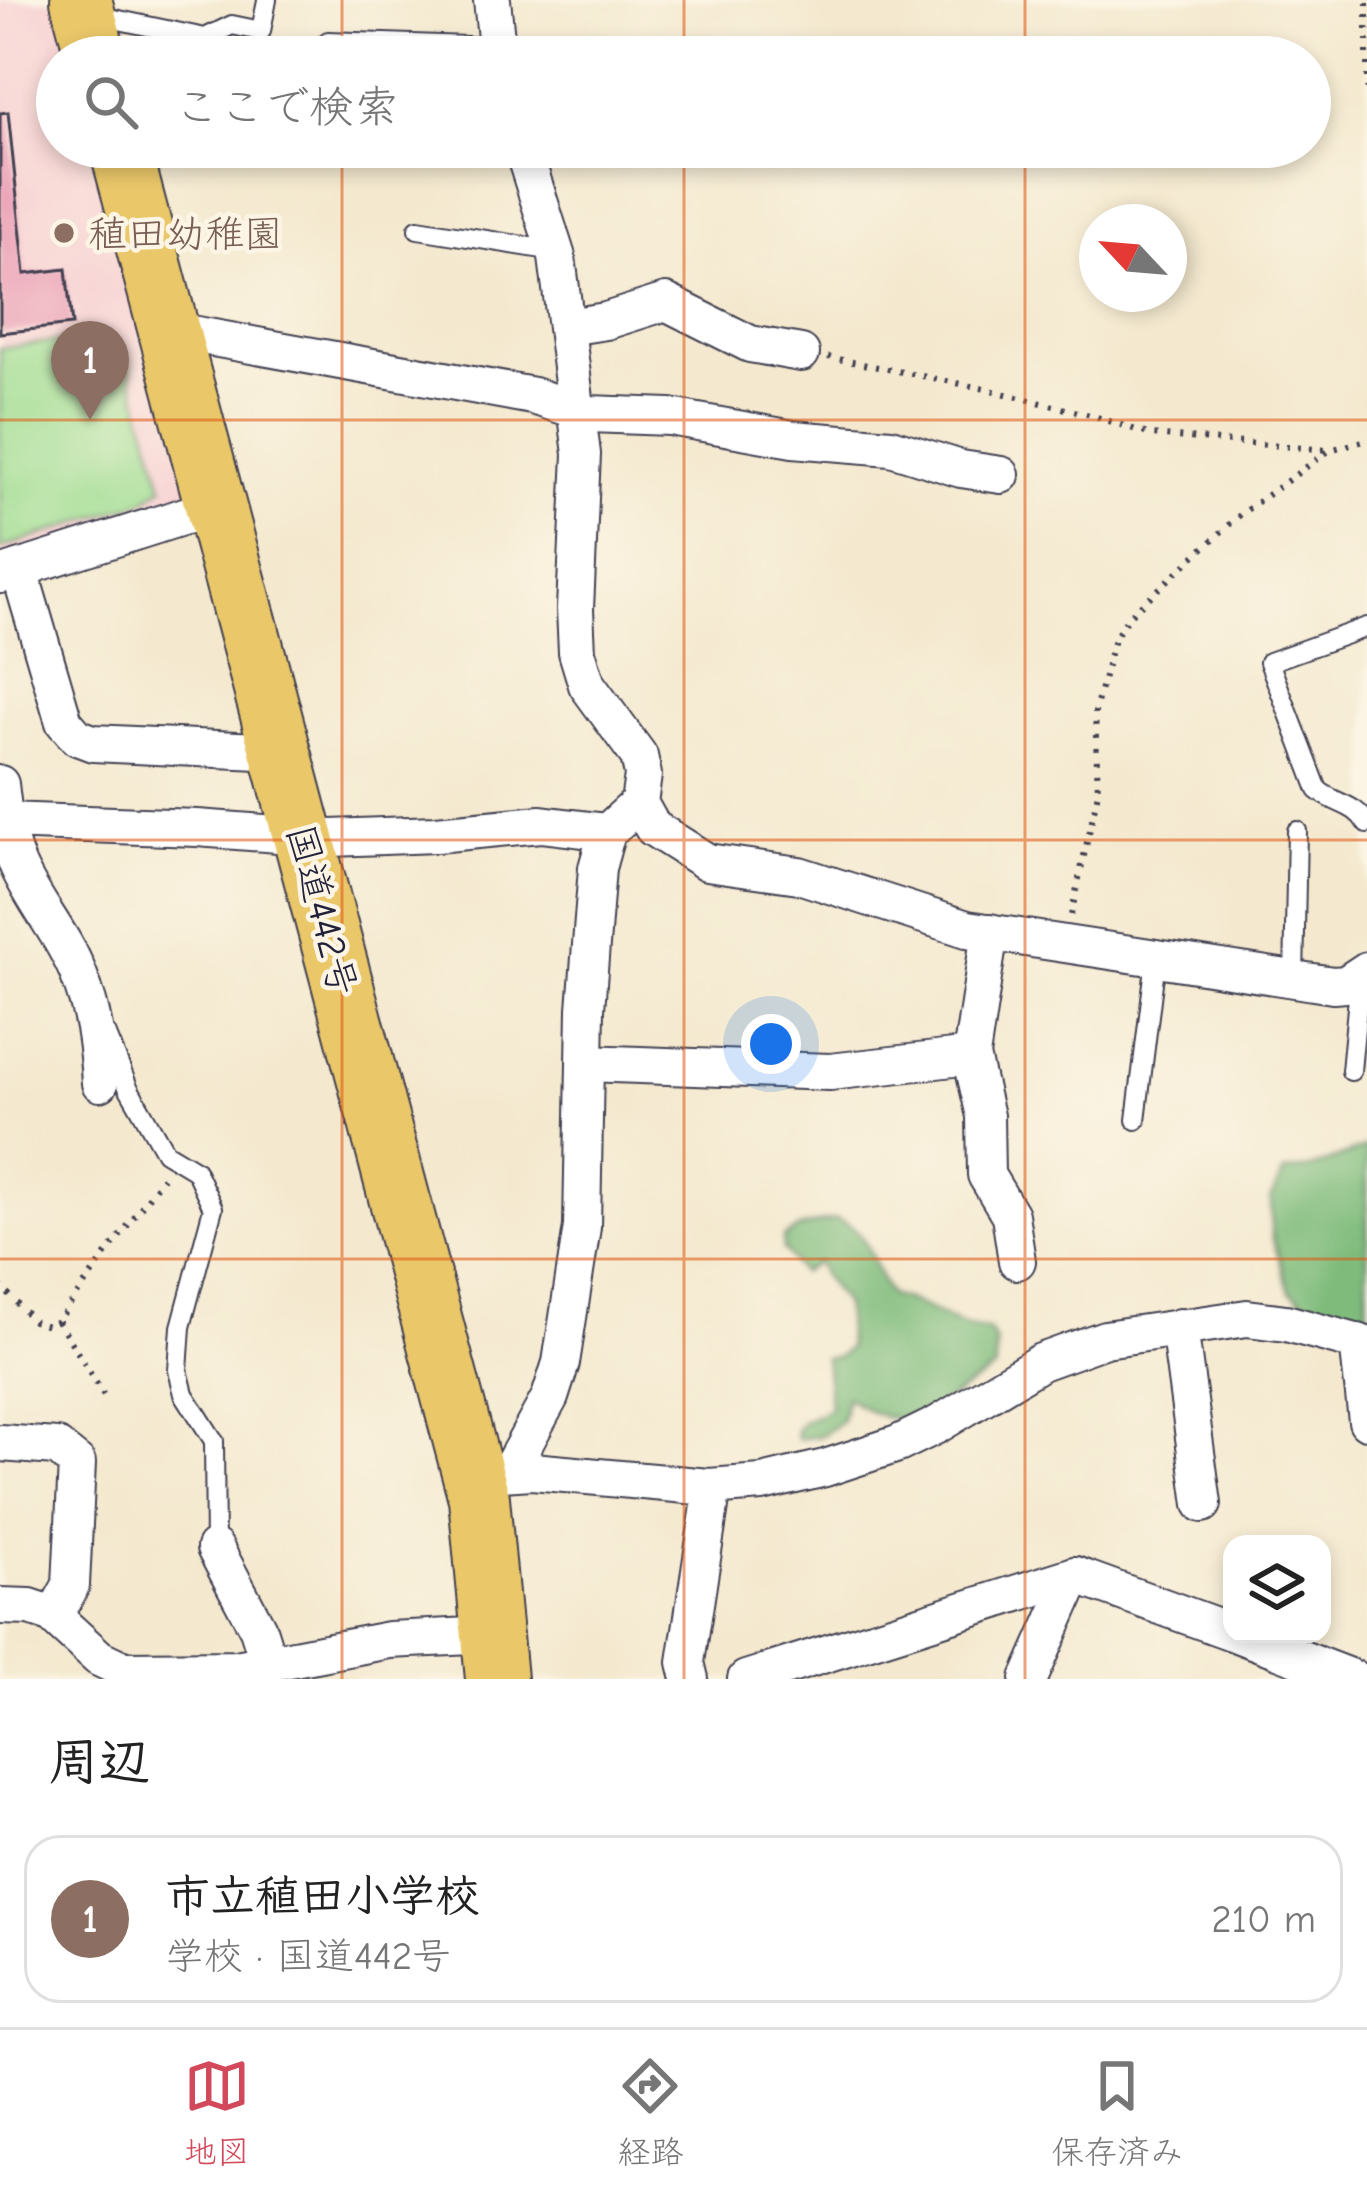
<!DOCTYPE html>
<html lang="ja">
<head>
<meta charset="utf-8">
<style>
	:root { --surface:#fff; --page:#f2f2f2; --text:#222; --muted:#767676; --line:#e0e0e0; --accent:#d1495b }
	body { margin:0; font-family:"Comic Neue","Klee One",sans-serif; background:var(--page); color:var(--text) }
	.controls { position:absolute; right:36px; bottom:36px; display:grid; overflow:hidden; border-radius:24px; box-shadow:0 6px 18px #0003 }
	.controls button { width:108px; height:108px; display:grid; place-items:center; padding:0; border:0; border-bottom:3px solid var(--line); background:var(--surface); color:var(--text); font:60px sans-serif }
	.compass { position:absolute; left:1079px; top:204px; width:108px; height:108px; border-radius:50%; background:var(--surface); box-shadow:0 6px 18px #0003; rotate:296deg }
	.you { position:absolute; left:771px; top:1044px; width:42px; height:42px; margin:-30px; border:9px solid #fff; border-radius:50%; background:#1a73e8; box-shadow:0 0 0 18px #1a73e833 }
	.badge { display:grid; place-items:center; width:78px; height:78px; border-radius:50%; background:var(--accent); color:#fff; font-size:39px; font-weight:700 }
	.pin { position:absolute; translate:-50% -99px; filter:drop-shadow(0 3px 6px #0008) }
	.pin::after { content:''; position:absolute; top:63px; width:42px; height:36px; background:inherit; clip-path:polygon(0 0,100% 0,50% 100%) }
	.list { margin:0; padding:0; list-style:none }
	h2 { display:flex; justify-content:space-between; align-items:center; height:156px; margin:0; padding:0 48px; font-size:51px }
	h2 small { font-size:39px; font-weight:400; color:var(--muted) }
	.list li { display:grid; grid-template-columns:78px 1fr auto; gap:36px; align-items:center; box-sizing:border-box; height:168px; margin:0 24px 24px; padding:0 24px; border:3px solid var(--line); border-radius:36px }
	.list b { display:block; font-size:45px; white-space:nowrap }
	.list p { margin:0; font-size:39px; white-space:nowrap; color:var(--muted) }
	.list em { font-size:39px; font-style:normal; color:var(--muted) }
	.icon { flex:none; width:66px; height:66px; fill:none; stroke:currentColor; stroke-width:2; stroke-linecap:round; stroke-linejoin:round }
	.map { position:relative; flex:none; width:1367px; height:1679px; overflow:hidden }
	.search { position:absolute; background:var(--surface); box-shadow:0 6px 18px #0003; left:36px; right:36px; top:36px; height:132px; display:flex; align-items:center; gap:30px; box-sizing:border-box; padding:0 42px; border-radius:66px; color:var(--muted); font-size:45px }
	.sheet { height:348px; background:var(--surface) }
	nav { display:flex; justify-content:space-around; align-items:center; box-sizing:border-box; height:168px; border-top:3px solid var(--line); background:var(--surface); font-size:33px; color:var(--muted) }
	nav a { display:grid; justify-items:center; gap:6px }
	nav .on { color:var(--accent) }
	.map>svg:first-child { display:block }
	.built { fill:#f7cfd2 }
	.green { fill:#9fdd91; stroke:#608066; stroke-width:3 }
	.forest { fill:#7fbc7b; stroke:#506f5b; stroke-width:3 }
	.building { fill:#e995b1 }
	.lines { fill:none; stroke-linecap:round; stroke-linejoin:round }
	.service-casing { stroke:#424051; stroke-width:22 }
	.minor-casing { stroke:#424051; stroke-width:40 }
	.trunk-casing { stroke:#424051; stroke-width:64 }
	.path { stroke:#424051; stroke-width:6; stroke-dasharray:3 9; stroke-linecap:butt }
	.service { stroke:#fff; stroke-width:18 }
	.minor { stroke:#fff; stroke-width:36 }
	.trunk { stroke:#eac769; stroke-width:60 }
	.grid { fill:none; stroke:#de560e; stroke-width:3; stroke-opacity:0.55 }
	.education-dot { fill:#8d6e63; stroke:#fcf5e5; stroke-width:4.5 }
	.labels { text-anchor:middle; stroke-width:9; stroke-linejoin:round; paint-order:stroke }
	.education-label { font-size:39px; fill:#785e54; stroke:#fcf5e5; text-anchor:start }
	.street-label { font-size:39px; fill:#22223b; stroke:#fcf5e5 }
</style>
</head>
<body>
<div class="map">
<svg width="1367" height="1679" viewBox="0 0 1367 1679">
	<rect width="100%" height="100%" fill="#fcf5e5"/>
	<filter id="ink" filterUnits="userSpaceOnUse"><feTurbulence type="fractalNoise" baseFrequency=".00833" numOctaves="2"/><feDisplacementMap in="SourceGraphic" scale="24" xChannelSelector="R" yChannelSelector="G"/><feConvolveMatrix kernelMatrix="1 2 1 2 8 2 1 2 1" color-interpolation-filters="sRGB"/></filter>
	<filter id="wash" filterUnits="userSpaceOnUse"><feTurbulence type="fractalNoise" baseFrequency=".004" numOctaves="4" result="noise"/><feDisplacementMap in="SourceGraphic" scale="48" xChannelSelector="R" yChannelSelector="G"/><feGaussianBlur stdDeviation="2.7" result="paint"/><feColorMatrix in="noise" values="0 0 0 0 0 0 0 0 0 0 0 0 0 0 0 0 0 1.4 0 .05"/><feComposite in="paint" operator="in"/></filter>
	<g filter="url(#wash)">
		<rect width="100%" height="100%" fill="#f4e9cf"/>
		<!-- built -->
		<polygon class="built" points="0,0 67,0 79,57 57,57 57,147 104,147 201,501 0,564"/>
		<!-- green -->
		<polygon class="green" points="103,336 102,354 126,356 163,486 142,502 0,549 0,348"/>
		<!-- forest -->
		<g class="forest">
			<polygon points="1367,1147 1367,1332 1335,1323 1290,1291 1272,1236 1271,1198 1284,1172 1312,1168"/>
			<path d="M836 1219C872 1230 871 1268 890 1296 926 1302 952 1328 988 1330L996 1342 995 1369C967 1386 933 1414 899 1418 881 1420 861 1406 846 1397L842 1421 820 1436 797 1439 796 1431 801 1423 830 1408 825 1358 837 1357 848 1348 844 1304 824 1278 817 1262 801 1273 783 1249V1238L799 1228Z"/>
		</g>
		<g id="blocks">
			<!-- building -->
			<polygon class="building" points="8,112 25,274 66,269 72,325 0,333 0,113"/>
		</g>
	</g>
	<g filter="url(#ink)">
		<use href="#blocks" fill-opacity="0" stroke="#424051" stroke-width="3"/>
		<g class="lines">
			<!-- service casing -->
			<g class="service-casing">
				<g id="service">
					<polyline points="95,15 205,38 232,25 261,31 267,0"/>
					<polyline points="328,41 496,47"/>
					<polyline points="418,229 555,251"/>
					<path d="M1367 627 1269 662 1318 790C1336 805 1355 803 1367 824"/>
					<polyline points="1294,979 1297,831"/>
					<polyline points="106,1033 128,1087 165,1152 195,1170 213,1208 181,1327 178,1370 184,1394 214,1441 215,1548"/>
					<polyline points="1351,1071 1360,976"/>
					<polyline points="1136,1120 1156,959"/>
				</g>
			</g>
			<!-- minor casing -->
			<g class="minor-casing">
				<g id="minor">
					<polyline points="492,0 498,57"/>
					<polyline points="522,147 557,257 582,454 575,609 577,652 587,685 639,756 643,775 639,803 653,828 707,862 799,875 967,929 1333,985 1346,984 1367,970"/>
					<polyline points="567,327 606,321 666,302 750,344 801,353"/>
					<polyline points="169,330 533,396 589,414 670,417 793,439 891,447 961,469 1001,475"/>
					<polyline points="19,569 64,722 77,737 93,743 281,752"/>
					<polyline points="0,575 216,506"/>
					<path d="M0 784C3 812 7 840 18 866 35 904 63 935 78 973 93 1010 98 1044 100 1083"/>
					<polyline points="5,821 197,828 331,838 436,834 541,824 607,832"/>
					<polyline points="990,932 971,1056 985,1116 986,1175 1010,1215 1017,1261"/>
					<polyline points="585,1063 830,1072 971,1056"/>
					<polyline points="1179,1327 1203,1504"/>
					<polyline points="1358,1342 1367,1421"/>
					<polyline points="0,1443 57,1447 77,1463 71,1585 54,1616"/>
					<polyline points="510,1470 550,1397 561,1363 582,1227 586,1009 597,868 607,832 639,803"/>
					<polyline points="473,1475 532,1471 709,1487 762,1483 825,1468 898,1444 937,1425 1041,1362 1105,1339 1247,1318 1286,1323 1367,1345"/>
					<polyline points="215,1548 258,1629 269,1664"/>
					<polyline points="0,1606 30,1607 51,1614 99,1658 124,1670 236,1669 389,1640 493,1635"/>
					<polyline points="1237,1634 1354,1679"/>
					<polyline points="690,1679 686,1662 713,1487"/>
					<polyline points="746,1679 1075,1575 1232,1632"/>
					<polyline points="1029,1679 1075,1575"/>
				</g>
			</g>
			<!-- trunk casing -->
			<g class="trunk-casing">
				<g id="trunk">
					<polyline points="81,0 96,57"/>
					<polyline points="120,147 479,1498 496,1679"/>
				</g>
			</g>
			<!-- path -->
			<g class="path">
				<polyline points="1367,3 1367,89"/>
				<polyline points="828,357 986,389 1094,416 1151,435 1327,450"/>
				<polyline points="1071,915 1098,792 1095,711 1114,639 1129,616 1241,514 1330,450 1367,440"/>
				<polyline points="0,1285 33,1321 48,1326 58,1321 163,1177"/>
				<polyline points="58,1321 108,1402"/>
			</g>
			<!-- service -->
			<use href="#service" class="service"/>
			<!-- minor -->
			<use href="#minor" class="minor"/>
			<!-- trunk -->
			<use href="#trunk" class="trunk"/>
		</g>
	</g>
	<!-- grid -->
	<path class="grid" d="M342 0V57M684 0V57M1025 0V57M342 147V1679M684 147V1679M1025 147V1679M0 420H1367M0 840H1367M0 1259H1367"/>
	<!-- markers -->
	<circle class="education-dot" cx="64" cy="233" r="12"/>
	<g class="labels">
		<!-- education labels -->
		<g class="education-label">
			<text x="88" y="247">稙田幼稚園</text>
		</g>
		<!-- street labels -->
		<g class="street-label">
			<text transform="translate(323 910) rotate(75)" y="14">国道442号</text>
		</g>
	</g>
</svg>
<div class="controls">
<button><svg class="icon" aria-label="layers" viewBox="0 0 24 24"><path d="M12 4l9 5-9 5-9-5zM3 14l9 5 9-5"/></svg></button>
</div>
<svg class="compass" viewBox="-18 -18 36 36"><path d="M0-13l5 13h-10z" fill="#e53935"/><path d="M0 13l5-13h-10z" fill="#767676"/></svg>
<div class="you"></div>
<div class="pin badge" style="left:90px;top:420px;background:#8d6e63">1</div>
<div class="search"><svg class="icon" aria-label="search" viewBox="0 0 24 24"><circle cx="10" cy="10" r="6"/><path d="M15 15l6 6"/></svg>ここで検索</div>
</div>
<section class="sheet">
<h2>周辺<small></small></h2>
<ul class="list">
<li><span class="badge" style="background:#8d6e63">1</span><div><b>市立稙田小学校</b><p>学校 · 国道442号</p></div><em>210 m</em></li>
</ul>
</section>
<nav>
<a class="on"><svg class="icon" aria-label="map" viewBox="0 0 24 24"><path d="M3 6l6-2 6 2 6-2v14l-6 2-6-2-6 2zM9 4v14M15 6v14"/></svg>地図</a>
<a><svg class="icon" aria-label="directions" viewBox="0 0 24 24"><path d="M12 3l9 9-9 9-9-9zM9 14v-3h6M13 9l2 2-2 2"/></svg>経路</a>
<a><svg class="icon" aria-label="saved" viewBox="0 0 24 24"><path d="M7 4h10v16l-5-4-5 4z"/></svg>保存済み</a>
</nav>
</body>
</html>
